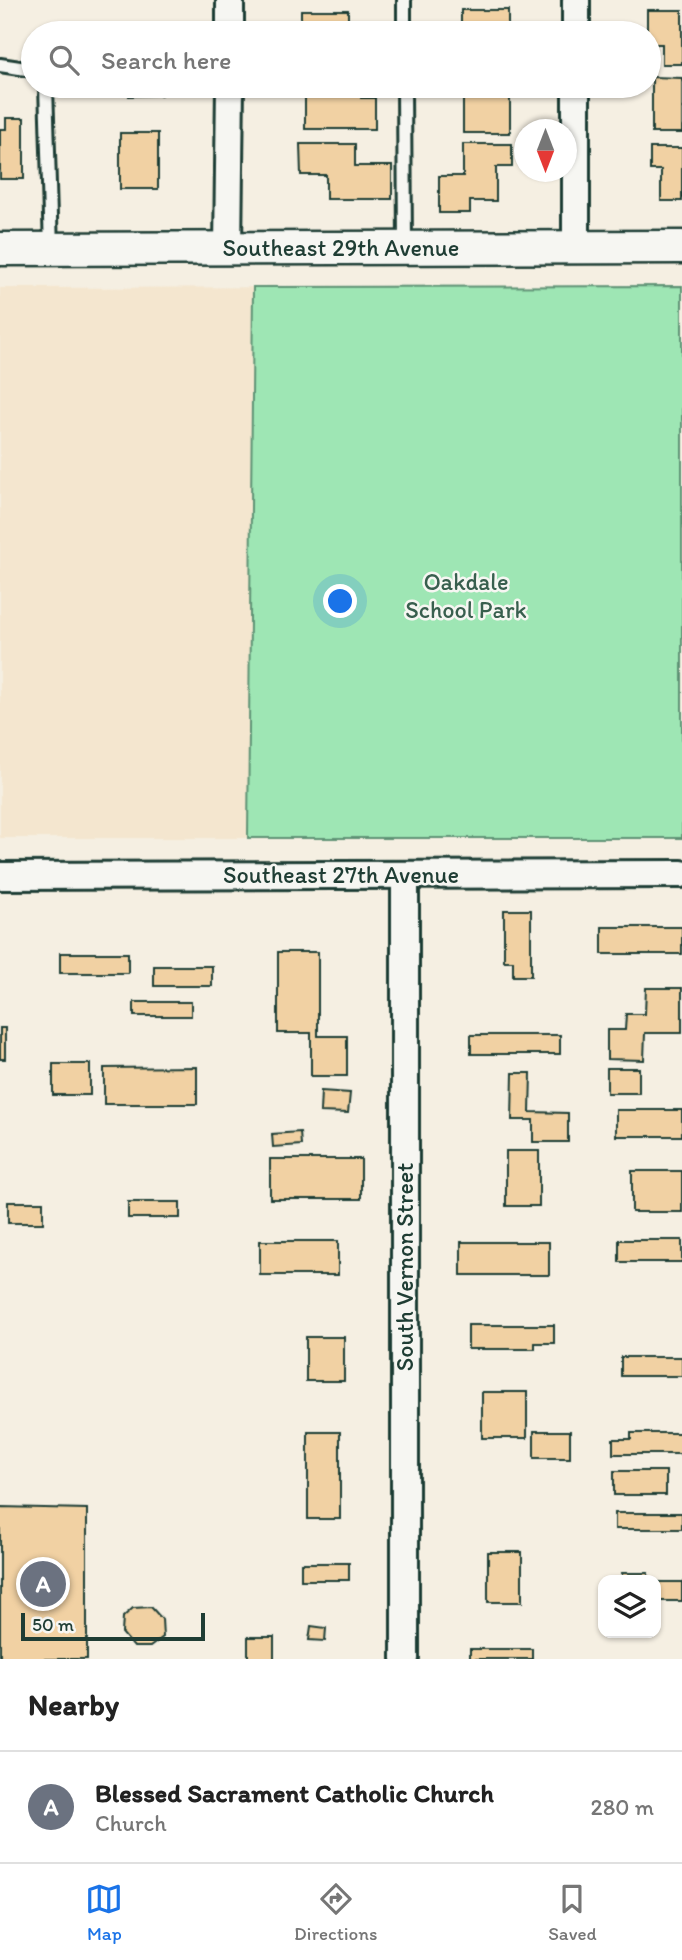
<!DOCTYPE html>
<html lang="en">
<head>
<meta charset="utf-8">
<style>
	:root { --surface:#fff; --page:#f2f2f2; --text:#222; --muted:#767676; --line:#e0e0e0; --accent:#1a73e8 }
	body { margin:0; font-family:Itim,sans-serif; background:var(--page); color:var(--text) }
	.controls { position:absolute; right:21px; bottom:21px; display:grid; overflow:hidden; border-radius:14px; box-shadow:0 2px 5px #0004 }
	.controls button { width:63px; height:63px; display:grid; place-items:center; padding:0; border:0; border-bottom:2px solid var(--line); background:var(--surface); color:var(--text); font:35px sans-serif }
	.compass { position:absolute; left:514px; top:119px; width:63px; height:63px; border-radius:50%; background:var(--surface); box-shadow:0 2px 5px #0004; rotate:180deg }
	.scale { position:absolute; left:21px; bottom:18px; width:184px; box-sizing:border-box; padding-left:7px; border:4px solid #1f3d34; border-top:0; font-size:19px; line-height:24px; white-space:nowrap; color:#1f3d34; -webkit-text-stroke:5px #f6f6f2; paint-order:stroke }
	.you { position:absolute; left:341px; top:602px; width:24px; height:24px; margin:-18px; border:5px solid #fff; border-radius:50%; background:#1a73e8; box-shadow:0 0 0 10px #1a73e833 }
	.badge { display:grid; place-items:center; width:46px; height:46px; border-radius:50%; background:var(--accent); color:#fff; font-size:23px; font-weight:700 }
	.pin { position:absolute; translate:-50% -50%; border:4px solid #fff; box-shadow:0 2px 7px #0006 }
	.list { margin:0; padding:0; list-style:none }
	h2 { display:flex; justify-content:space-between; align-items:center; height:91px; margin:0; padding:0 28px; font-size:30px }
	h2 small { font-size:23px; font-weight:400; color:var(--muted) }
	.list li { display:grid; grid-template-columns:46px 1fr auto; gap:21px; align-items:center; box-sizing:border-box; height:112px; padding:0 28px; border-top:2px solid var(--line) }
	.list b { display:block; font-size:26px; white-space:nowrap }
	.list p { margin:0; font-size:23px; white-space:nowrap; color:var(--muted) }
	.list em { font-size:23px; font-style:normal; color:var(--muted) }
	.icon { flex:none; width:38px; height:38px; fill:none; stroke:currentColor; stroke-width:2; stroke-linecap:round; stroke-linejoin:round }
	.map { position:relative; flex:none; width:682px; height:1659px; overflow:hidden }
	.search { position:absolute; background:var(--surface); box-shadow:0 2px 5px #0004; left:21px; right:21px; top:21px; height:77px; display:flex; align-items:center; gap:18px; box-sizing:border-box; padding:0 24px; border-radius:38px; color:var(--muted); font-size:26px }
	.sheet { height:203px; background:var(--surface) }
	nav { display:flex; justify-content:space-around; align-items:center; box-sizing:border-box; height:98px; border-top:2px solid var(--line); background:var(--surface); font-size:19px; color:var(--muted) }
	nav a { display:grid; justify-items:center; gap:4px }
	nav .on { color:var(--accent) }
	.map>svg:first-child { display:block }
	.built { fill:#f4e6cf }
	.green { fill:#9ee6b4; stroke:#5e9274; stroke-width:2 }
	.building { fill:#f1d1a3; stroke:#1f3d34; stroke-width:2 }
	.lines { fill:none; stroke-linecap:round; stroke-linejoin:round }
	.service-casing { stroke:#1f3d34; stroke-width:18 }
	.minor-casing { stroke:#1f3d34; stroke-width:32 }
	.tertiary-casing { stroke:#1f3d34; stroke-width:37 }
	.service { stroke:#f6f6f2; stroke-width:12 }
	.minor { stroke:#f6f6f2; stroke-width:26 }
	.tertiary { stroke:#f6f6f2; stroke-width:32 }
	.labels { text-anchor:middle; stroke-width:5; stroke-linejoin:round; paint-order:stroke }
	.street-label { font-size:24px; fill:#1f3d34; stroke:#f6f6f2 }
	.park-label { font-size:24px; fill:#385f4e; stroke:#f6f6f2 }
</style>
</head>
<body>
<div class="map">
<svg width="682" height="1659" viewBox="0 0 682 1659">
	<rect width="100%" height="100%" fill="#f5efe2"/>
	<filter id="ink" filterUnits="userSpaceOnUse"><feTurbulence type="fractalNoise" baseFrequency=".0143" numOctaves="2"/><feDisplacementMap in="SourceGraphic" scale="14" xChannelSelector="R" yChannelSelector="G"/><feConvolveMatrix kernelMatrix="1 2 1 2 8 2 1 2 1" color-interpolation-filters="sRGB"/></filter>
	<g filter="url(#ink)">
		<!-- built -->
		<polygon class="built" points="682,286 682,838 0,838 0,288"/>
		<!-- green -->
		<polygon class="green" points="682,286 682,838 248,838 253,287"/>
		<!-- building -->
		<g class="building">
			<polygon points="301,10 348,10 348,33 310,33 310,31 301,31"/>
			<polygon points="461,10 508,10 508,32 461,33"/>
			<polygon points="647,10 682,10 682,64 662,64 662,44 649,44 649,33 647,33"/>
			<polygon points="652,77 682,78 682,133 652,133"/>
			<polygon points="129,86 162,86 162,95 129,96"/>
			<polygon points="305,86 361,86 361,98 375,98 375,129 305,129"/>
			<rect x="463" y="86" width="47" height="47"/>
			<polygon points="6,118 24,118 24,179 0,179 0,129 6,129"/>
			<rect x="120" y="133" width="38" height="56"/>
			<polygon points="300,144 355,144 355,166 392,166 392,199 326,199 326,175 301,175"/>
			<polygon points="463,144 512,144 512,167 496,167 496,201 470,201 470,213 439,213 439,176 463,176"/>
			<polygon points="650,148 682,148 682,201 661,201 661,170 650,170"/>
			<polygon points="504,910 531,910 531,976 513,976 513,961 504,961"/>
			<rect x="602" y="927" width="80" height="27"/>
			<polygon points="278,952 318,952 318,1036 347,1036 347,1076 311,1076 311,1033 278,1033"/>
			<rect x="60" y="953" width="68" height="20"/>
			<rect x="154" y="966" width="58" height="20"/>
			<polygon points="646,988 682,988 682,1033 645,1033 644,1060 607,1059 607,1030 625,1030 626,1014 645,1014"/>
			<rect x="134" y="1002" width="57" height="14"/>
			<rect x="0" y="1028" width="5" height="31"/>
			<rect x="471" y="1035" width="89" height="19"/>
			<rect x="53" y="1064" width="37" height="31"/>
			<polygon points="197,1067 197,1104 104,1104 104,1068"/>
			<rect x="607" y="1068" width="32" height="25"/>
			<polygon points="513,1073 531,1073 530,1112 568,1113 568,1142 533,1142 533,1120 512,1120"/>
			<polygon points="321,1091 350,1093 348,1113 320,1112"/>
			<rect x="616" y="1110" width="66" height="26"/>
			<polygon points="300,1132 301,1145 273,1147 272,1134"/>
			<rect x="506" y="1151" width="33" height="55"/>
			<rect x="270" y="1159" width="91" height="40"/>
			<rect x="632" y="1171" width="50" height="41"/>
			<rect x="8" y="1202" width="35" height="21"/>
			<rect x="128" y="1202" width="52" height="16"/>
			<rect x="619" y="1240" width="63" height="22"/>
			<rect x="260" y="1241" width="78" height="34"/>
			<rect x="461" y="1242" width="88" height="33"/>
			<polygon points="468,1325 554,1325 554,1343 535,1343 535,1349 468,1349"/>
			<rect x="306" y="1337" width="38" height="44"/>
			<rect x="621" y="1357" width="61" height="19"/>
			<rect x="482" y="1392" width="45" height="46"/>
			<rect x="534" y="1431" width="36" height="27"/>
			<rect x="308" y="1432" width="32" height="87"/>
			<polygon points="631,1433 682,1433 682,1454 613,1454 613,1439 631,1439"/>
			<rect x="614" y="1471" width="52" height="24"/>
			<polygon points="0,1507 87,1509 87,1659 0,1659"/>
			<rect x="615" y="1513" width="67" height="16"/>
			<rect x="488" y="1552" width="34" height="50"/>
			<rect x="301" y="1563" width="48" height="17"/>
			<rect x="622" y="1573" width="26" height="7"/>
			<rect x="656" y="1582" width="26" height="19"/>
			<polygon points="151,1607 162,1619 163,1637 150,1647 134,1647 122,1633 123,1617 133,1608"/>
			<polygon points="311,1626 326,1628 325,1641 309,1640"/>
			<rect x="248" y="1637" width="26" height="22"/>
			<rect x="470" y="1649" width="62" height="10"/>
		</g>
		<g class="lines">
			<!-- service casing -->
			<g class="service-casing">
				<g id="service">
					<polyline points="404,0 404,33"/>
					<polyline points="0,65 33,70"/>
					<polyline points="46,86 51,249"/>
					<polyline points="404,86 405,246"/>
				</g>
			</g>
			<!-- minor casing -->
			<g class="minor-casing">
				<g id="minor">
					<polyline points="576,0 576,33"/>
					<polyline points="230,33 230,0"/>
					<polyline points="576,86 576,247"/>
					<polyline points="228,248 230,86"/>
					<polyline points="405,875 405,1659"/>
					<polyline points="0,876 682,874"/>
				</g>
			</g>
			<!-- tertiary casing -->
			<g class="tertiary-casing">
				<polyline id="tertiary" points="0,249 682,247"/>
			</g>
			<!-- service -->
			<use href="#service" class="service"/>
			<!-- minor -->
			<use href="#minor" class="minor"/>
			<!-- tertiary -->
			<use href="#tertiary" class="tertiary"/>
		</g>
	</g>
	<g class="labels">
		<!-- street labels -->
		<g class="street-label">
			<text x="341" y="256">Southeast 29th Avenue</text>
			<text x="341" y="883">Southeast 27th Avenue</text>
			<text transform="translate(405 1267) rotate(-90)" y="8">South Vernon Street</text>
		</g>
		<!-- park labels -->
		<g class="park-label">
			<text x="466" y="590">Oakdale<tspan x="466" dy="28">School Park</tspan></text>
		</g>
	</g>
</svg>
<div class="controls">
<button><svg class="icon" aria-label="layers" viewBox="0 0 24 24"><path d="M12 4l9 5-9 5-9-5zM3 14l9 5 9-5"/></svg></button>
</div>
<svg class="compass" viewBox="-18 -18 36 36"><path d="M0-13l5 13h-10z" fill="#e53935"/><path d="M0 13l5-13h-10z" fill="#767676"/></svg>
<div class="scale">50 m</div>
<div class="you"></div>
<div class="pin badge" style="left:43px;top:1584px;background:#6b7280">A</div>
<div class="search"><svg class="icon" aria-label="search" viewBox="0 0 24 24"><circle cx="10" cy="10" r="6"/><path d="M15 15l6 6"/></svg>Search here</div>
</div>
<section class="sheet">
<h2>Nearby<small></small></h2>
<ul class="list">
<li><span class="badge" style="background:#6b7280">A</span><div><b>Blessed Sacrament Catholic Church</b><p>Church</p></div><em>280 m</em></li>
</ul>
</section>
<nav>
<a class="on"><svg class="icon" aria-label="map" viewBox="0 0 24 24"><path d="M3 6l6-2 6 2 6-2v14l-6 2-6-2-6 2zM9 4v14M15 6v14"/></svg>Map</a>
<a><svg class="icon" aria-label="directions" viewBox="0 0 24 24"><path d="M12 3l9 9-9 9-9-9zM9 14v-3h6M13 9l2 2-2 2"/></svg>Directions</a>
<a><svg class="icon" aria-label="saved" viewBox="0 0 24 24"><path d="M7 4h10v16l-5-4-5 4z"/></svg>Saved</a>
</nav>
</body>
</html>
